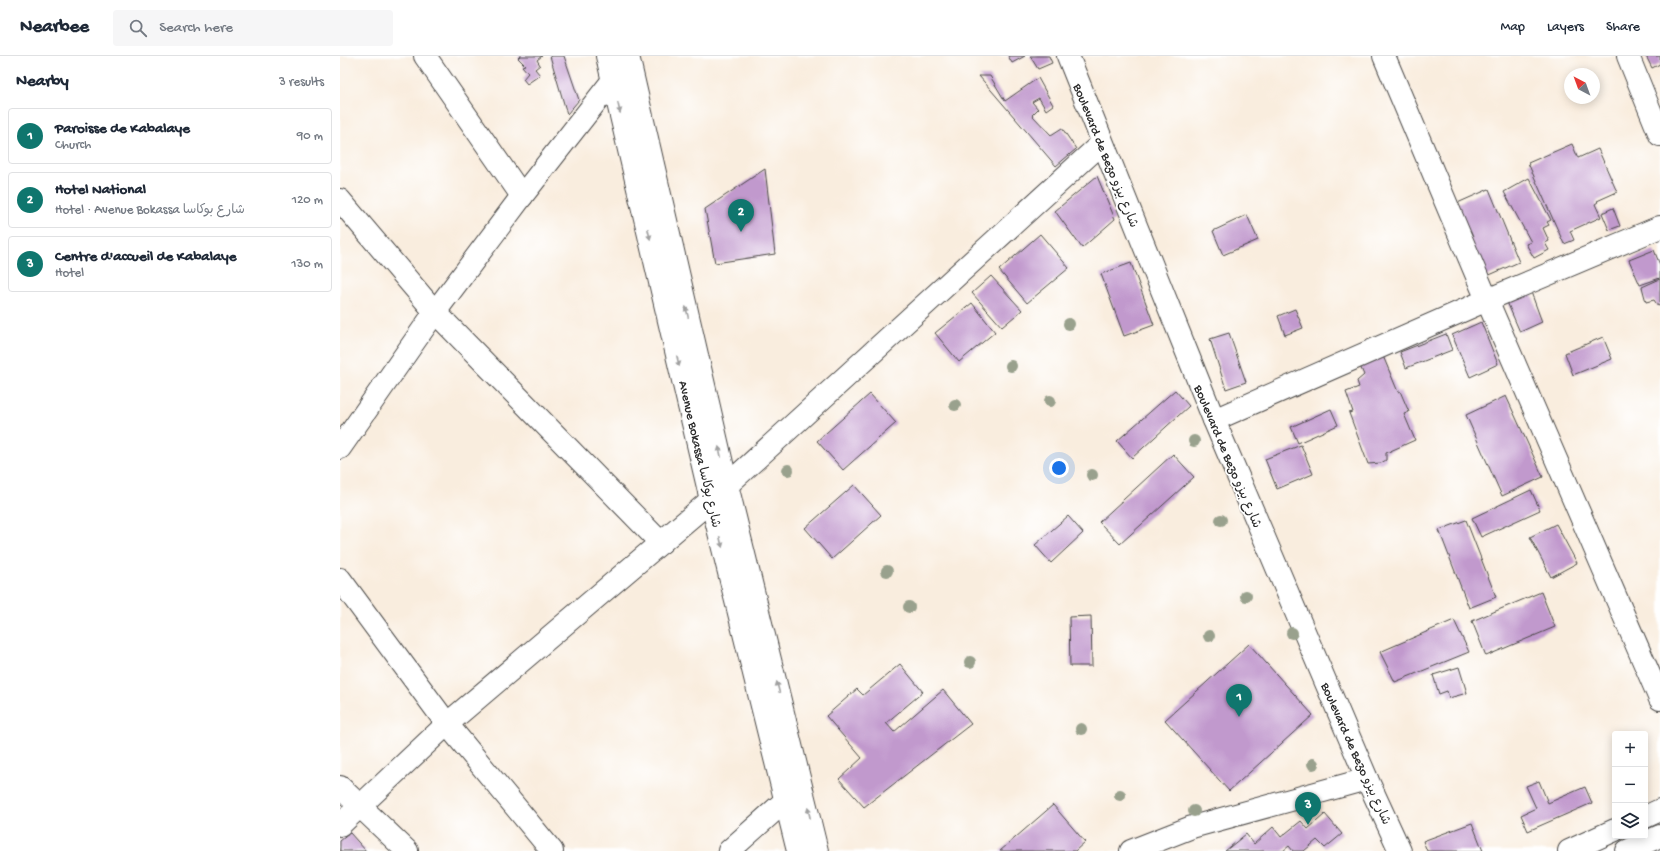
<!DOCTYPE html>
<html lang="en">
<head>
<meta charset="utf-8">
<style>
	:root { --surface:#fff; --page:#f6f6f7; --text:#1f2937; --muted:#747a83; --line:#e0e1e3; --accent:#0f766e }
	body { margin:0; font-family:"Gochi Hand","Playpen Sans Arabic",sans-serif; background:var(--page); color:var(--text) }
	.controls { position:absolute; right:12px; bottom:12px; display:grid; overflow:hidden; border-radius:4px; box-shadow:0 2px 10px #0003 }
	.controls button { width:36px; height:36px; display:grid; place-items:center; padding:0; border:0; border-bottom:1px solid var(--line); background:var(--surface); color:var(--text); font:20px sans-serif }
	.compass { position:absolute; left:1224px; top:12px; width:36px; height:36px; border-radius:50%; background:var(--surface); box-shadow:0 2px 10px #0003; rotate:319deg }
	.you { position:absolute; left:719px; top:412px; width:14px; height:14px; margin:-10px; border:3px solid #fff; border-radius:50%; background:#1a73e8; box-shadow:0 0 0 6px #1a73e833 }
	.badge { display:grid; place-items:center; width:26px; height:26px; border-radius:50%; background:var(--accent); color:#fff; font-size:13px; font-weight:700 }
	.pin { position:absolute; translate:-50% -33px; filter:drop-shadow(0 1px 2px #0008) }
	.pin::after { content:''; position:absolute; top:21px; width:14px; height:12px; background:inherit; clip-path:polygon(0 0,100% 0,50% 100%) }
	.list { margin:0; padding:0; list-style:none }
	h2 { display:flex; justify-content:space-between; align-items:center; height:52px; margin:0; padding:0 16px; font-size:17px }
	h2 small { font-size:13px; font-weight:400; color:var(--muted) }
	.list li { display:grid; grid-template-columns:26px 1fr auto; gap:12px; align-items:center; box-sizing:border-box; height:56px; margin:0 8px 8px; padding:0 8px; border:1px solid var(--line); border-radius:4px }
	.list b { display:block; font-size:15px; white-space:nowrap }
	.list p { margin:0; font-size:13px; white-space:nowrap; color:var(--muted) }
	.list em { font-size:13px; font-style:normal; color:var(--muted) }
	.icon { flex:none; width:22px; height:22px; fill:none; stroke:currentColor; stroke-width:2; stroke-linecap:round; stroke-linejoin:round }
	.map { position:relative; flex:none; width:1320px; height:795px; overflow:hidden }
	header { display:flex; align-items:center; gap:24px; box-sizing:border-box; height:56px; padding:0 20px; background:var(--surface); border-bottom:1px solid var(--line) }
	header strong { font-size:19px }
	nav { display:flex; gap:22px; margin-inline-start:auto; font-size:14px }
	.search { width:280px; height:36px; background:var(--page); display:flex; align-items:center; gap:10px; box-sizing:border-box; padding:0 14px; border-radius:4px; color:var(--muted); font-size:15px }
	main { display:flex }
	aside { flex:1; background:var(--surface) }
	.map>svg:first-child { display:block }
	.building { fill:#c199cd }
	.lines { fill:none; stroke-linecap:round; stroke-linejoin:round }
	.minor-casing { stroke:#4a4846; stroke-width:24 }
	.major-casing { stroke:#4a4846; stroke-width:24 }
	.minor { stroke:#fff; stroke-width:22 }
	.major { stroke:#fff; stroke-width:22 }
	.tree { fill:#99a18d }
	.oneway { fill:#a0a0a0 }
	.labels { text-anchor:middle; stroke-width:3.5; stroke-linejoin:round; paint-order:stroke }
	.street-label { font-size:13px; fill:#2b2b2b; stroke:#fff }
</style>
</head>
<body>
<header>
<strong>Nearbee</strong>
<div class="search"><svg class="icon" aria-label="search" viewBox="0 0 24 24"><circle cx="10" cy="10" r="6"/><path d="M15 15l6 6"/></svg>Search here</div>
<nav><a>Map</a><a>Layers</a><a>Share</a></nav>
</header>
<main>
<aside>
<h2>Nearby<small>3 results</small></h2>
<ul class="list">
<li><span class="badge">1</span><div><b>Paroisse de Kabalaye</b><p>Church</p></div><em>90 m</em></li>
<li><span class="badge">2</span><div><b>Hotel National</b><p>Hotel · Avenue Bokassa شارع بوكاسا</p></div><em>120 m</em></li>
<li><span class="badge">3</span><div><b>Centre d'accueil de Kabalaye</b><p>Hotel</p></div><em>130 m</em></li>
</ul>
</aside>
<div class="map">
<svg width="1320" height="795" viewBox="0 0 1320 795">
	<rect width="100%" height="100%" fill="#fff"/>
	<filter id="ink" filterUnits="userSpaceOnUse"><feTurbulence type="fractalNoise" baseFrequency=".025" numOctaves="2"/><feDisplacementMap in="SourceGraphic" scale="8" xChannelSelector="R" yChannelSelector="G"/><feConvolveMatrix kernelMatrix="1 2 1 2 8 2 1 2 1" color-interpolation-filters="sRGB"/></filter>
	<filter id="wash" filterUnits="userSpaceOnUse"><feTurbulence type="fractalNoise" baseFrequency=".012" numOctaves="4" result="noise"/><feDisplacementMap in="SourceGraphic" scale="16" xChannelSelector="R" yChannelSelector="G"/><feGaussianBlur stdDeviation="0.9" result="paint"/><feColorMatrix in="noise" values="0 0 0 0 0 0 0 0 0 0 0 0 0 0 0 0 0 1.4 0 .05"/><feComposite in="paint" operator="in"/></filter>
	<g filter="url(#wash)">
		<rect width="100%" height="100%" fill="#f9edde"/>
		<g id="blocks">
			<!-- building -->
			<g class="building">
				<polygon points="180,0 202,0 197,4 200,9 195,13 200,19 187,28 183,23 188,17 182,10 185,9 178,2"/>
				<polygon points="210,0 224,0 239,44 227,58"/>
				<polygon points="668,0 685,0 672,7"/>
				<polygon points="690,0 709,0 712,7 698,13"/>
				<polygon points="1306,0 1320,0 1320,8 1312,12"/>
				<polygon points="639,20 650,20 665,45 698,22 713,49 706,54 699,42 692,46 698,53 692,59 711,79 722,72 736,93 716,110"/>
				<polygon points="1232,88 1238,102 1258,93 1277,136 1257,145 1258,146 1255,148 1261,161 1230,175 1234,184 1224,188 1188,107"/>
				<polygon points="425,113 435,198 375,207 365,153"/>
				<polygon points="757,120 775,163 742,192 715,155"/>
				<polygon points="1189,122 1211,164 1207,166 1209,169 1203,172 1209,185 1205,187 1209,194 1194,202 1186,188 1191,186 1164,136"/>
				<polygon points="1149,133 1179,206 1145,221 1113,149"/>
				<polygon points="1273,152 1280,170 1269,174 1262,157"/>
				<polygon points="907,159 918,184 883,199 873,175"/>
				<polygon points="700,178 729,212 687,247 659,214"/>
				<polygon points="1314,194 1320,209 1320,222 1300,229 1289,204"/>
				<polygon points="791,207 814,269 784,280 761,218"/>
				<polygon points="651,220 682,254 662,271 632,237"/>
				<polygon points="1320,223 1320,249 1318,250 1314,244 1306,246 1302,231"/>
				<polygon points="1191,236 1202,266 1180,276 1167,246"/>
				<polygon points="632,247 655,276 619,306 595,277"/>
				<polygon points="955,253 963,272 945,279 938,260"/>
				<polygon points="1141,266 1158,308 1130,321 1112,279"/>
				<polygon points="889,277 906,326 886,333 870,283"/>
				<polygon points="1106,278 1112,294 1066,312 1060,296"/>
				<polygon points="1263,281 1272,303 1233,319 1225,297"/>
				<polygon points="1043,300 1058,336 1060,335 1069,356 1064,358 1075,384 1046,397 1046,404 1041,407 1028,408 1009,357 1013,356 1006,336 1019,331 1017,325 1024,319 1020,310"/>
				<polygon points="835,334 849,350 792,402 777,385"/>
				<polygon points="530,338 556,367 503,414 477,385"/>
				<polygon points="1166,340 1203,421 1162,440 1126,359"/>
				<polygon points="991,353 998,369 958,387 951,371"/>
				<polygon points="961,389 973,418 937,433 925,403"/>
				<polygon points="833,398 854,421 780,488 759,466"/>
				<polygon points="514,429 541,459 492,503 465,472"/>
				<polygon points="1191,434 1200,454 1141,481 1132,462"/>
				<polygon points="728,460 743,477 711,507 695,489"/>
				<polygon points="1126,464 1156,541 1129,552 1099,474"/>
				<polygon points="1216,468 1237,507 1211,521 1190,481"/>
				<polygon points="1201,536 1215,571 1146,600 1132,565"/>
				<polygon points="751,560 752,610 730,610 729,561"/>
				<polygon points="1114,564 1129,596 1055,626 1040,596"/>
				<polygon points="909,588 973,659 889,735 825,664"/>
				<polygon points="560,608 583,636 546,667 554,676 603,634 631,668 524,751 499,723 522,702 486,660 517,633 523,639"/>
				<polygon points="1119,611 1127,637 1109,642 1107,635 1099,638 1093,619"/>
				<polygon points="1199,725 1208,747 1245,731 1252,747 1188,775 1181,759 1196,752 1186,730"/>
				<polygon points="713,749 745,786 735,795 660,795"/>
				<polygon points="985,758 1002,778 985,792 977,784 964,795 953,795 949,790 943,795 885,795 906,778 914,788 933,771 941,781 961,765 968,773"/>
				<polygon points="1132,767 1143,795 1087,795 1083,785"/>
				<polygon points="10,777 26,795 0,795 0,785"/>
			</g>
		</g>
	</g>
	<g filter="url(#ink)">
		<use href="#blocks" fill-opacity="0" stroke="#4a4846" stroke-width="1"/>
		<g class="lines">
			<!-- minor casing -->
			<g class="minor-casing">
				<g id="minor">
					<polyline points="85,0 182,140"/>
					<polyline points="267,0 371,444 458,795"/>
					<polyline points="288,0 387,429 477,795"/>
					<polyline points="1044,0 1147,244 1320,643"/>
					<polyline points="1288,0 1320,79"/>
					<polyline points="0,144 95,256 321,487"/>
					<polyline points="874,364 1147,244 1320,171"/>
					<polyline points="0,392 95,256 182,140 273,24"/>
					<polyline points="0,523 107,668 212,795"/>
					<polyline points="0,731 67,795"/>
					<polyline points="1305,761 1320,754"/>
					<polyline points="0,769 107,668 371,444 762,87"/>
					<polyline points="389,795 446,744"/>
					<polyline points="791,795 852,771 1027,723"/>
					<polyline points="1229,795 1275,774"/>
					<polyline points="1287,795 1320,780"/>
				</g>
			</g>
			<!-- major casing -->
			<g class="major-casing">
				<polyline id="major" points="728,0 874,364 1027,723 1060,795"/>
			</g>
			<!-- minor -->
			<use href="#minor" class="minor"/>
			<!-- major -->
			<use href="#major" class="major"/>
		</g>
		<!-- trees -->
		<g class="tree">
			<circle cx="729" cy="268" r="6"/>
			<circle cx="671" cy="310" r="6"/>
			<circle cx="710" cy="345" r="6"/>
			<circle cx="615" cy="349" r="6"/>
			<circle cx="854" cy="385" r="6"/>
			<circle cx="448" cy="414" r="6"/>
			<circle cx="752" cy="419" r="6"/>
			<circle cx="881" cy="464" r="6"/>
			<circle cx="547" cy="515" r="6"/>
			<circle cx="906" cy="540" r="6"/>
			<circle cx="569" cy="551" r="6"/>
			<circle cx="952" cy="577" r="6"/>
			<circle cx="869" cy="580" r="6"/>
			<circle cx="630" cy="606" r="6"/>
			<circle cx="741" cy="673" r="6"/>
			<circle cx="973" cy="708" r="6"/>
			<circle cx="780" cy="739" r="6"/>
			<circle cx="854" cy="755" r="6"/>
		</g>
		<!-- one-way arrows -->
		<defs><path id="oneway-solid" d="M-6-.8H1V-3.2L6.5 0L1 3.2V.8H-6Z"/></defs>
		<g class="oneway">
			<use href="#oneway-solid" transform="translate(279 52) rotate(77)"/>
			<use href="#oneway-solid" transform="translate(309 178) rotate(77)"/>
			<use href="#oneway-solid" transform="translate(347 256) rotate(-103)"/>
			<use href="#oneway-solid" transform="translate(338 305) rotate(77)"/>
			<use href="#oneway-solid" transform="translate(380 396) rotate(-103)"/>
			<use href="#oneway-solid" transform="translate(381 486) rotate(76)"/>
			<use href="#oneway-solid" transform="translate(438 631) rotate(-104)"/>
			<use href="#oneway-solid" transform="translate(469 757) rotate(-103)"/>
		</g>
	</g>
	<g class="labels">
		<!-- street labels -->
		<g class="street-label">
			<text transform="translate(767 99) rotate(68)" y="5">Boulevard de Bezo شارع بيزو</text>
			<text transform="translate(361 398) rotate(77)" y="5">Avenue Bokassa شارع بوكاسا</text>
			<text transform="translate(889 400) rotate(67)" y="5">Boulevard de Bezo شارع بيزو</text>
			<text transform="translate(1017 697) rotate(66)" y="5">Boulevard de Bezo شارع بيزو</text>
		</g>
	</g>
</svg>
<div class="controls">
<button>+</button>
<button>−</button>
<button><svg class="icon" aria-label="layers" viewBox="0 0 24 24"><path d="M12 4l9 5-9 5-9-5zM3 14l9 5 9-5"/></svg></button>
</div>
<svg class="compass" viewBox="-18 -18 36 36"><path d="M0-13l5 13h-10z" fill="#e53935"/><path d="M0 13l5-13h-10z" fill="#747a83"/></svg>
<div class="you"></div>
<div class="pin badge" style="left:899px;top:661px">1</div>
<div class="pin badge" style="left:401px;top:176px">2</div>
<div class="pin badge" style="left:968px;top:769px">3</div>
</div>
</main>
</body>
</html>
